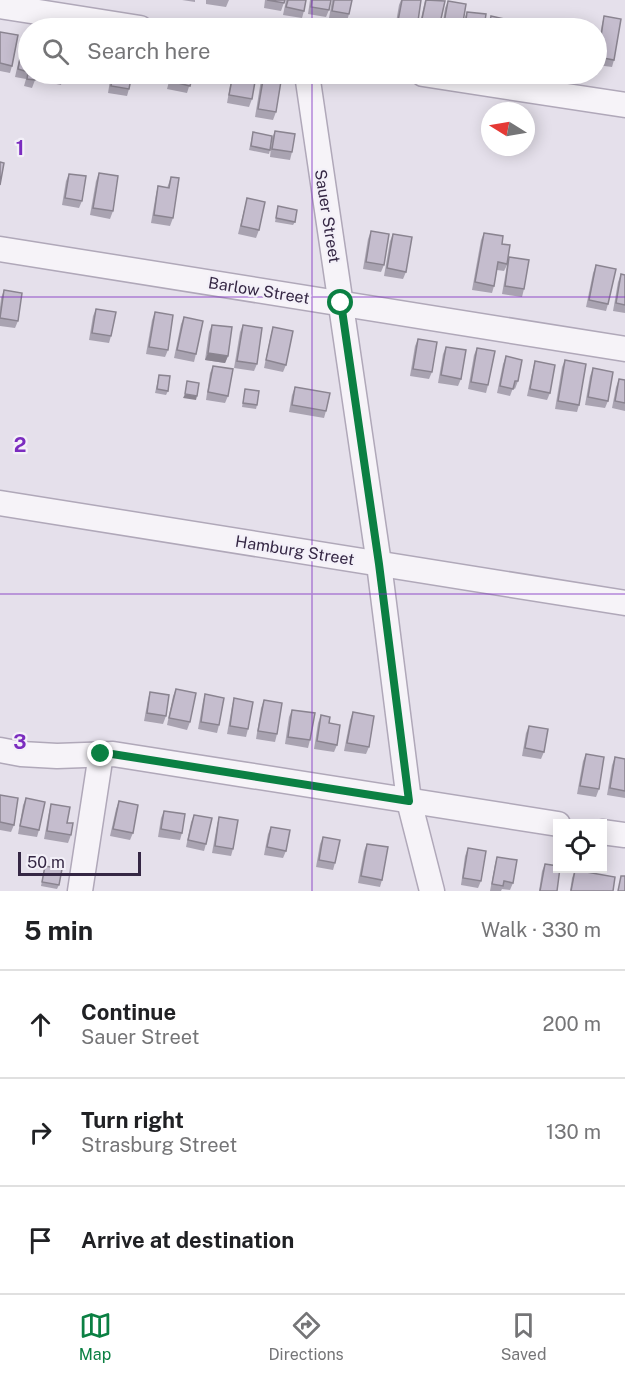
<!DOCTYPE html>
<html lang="en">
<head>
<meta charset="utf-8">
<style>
	:root { --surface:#fff; --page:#f6f6f6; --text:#202124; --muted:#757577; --line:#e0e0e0; --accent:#0b8043 }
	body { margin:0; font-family:"Public Sans",sans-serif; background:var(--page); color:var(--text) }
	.controls { position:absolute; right:18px; bottom:18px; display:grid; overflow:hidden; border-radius:0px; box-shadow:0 3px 15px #0003 }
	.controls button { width:54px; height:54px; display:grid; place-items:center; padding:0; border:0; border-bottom:2px solid var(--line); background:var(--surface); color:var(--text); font:30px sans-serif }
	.compass { position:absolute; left:481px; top:102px; width:54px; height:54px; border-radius:50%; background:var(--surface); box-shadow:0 3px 15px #0003; rotate:281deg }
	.scale { position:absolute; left:18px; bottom:15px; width:123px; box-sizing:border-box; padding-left:6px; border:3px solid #352744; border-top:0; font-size:16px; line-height:21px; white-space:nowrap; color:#352744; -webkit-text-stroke:4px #f3f0f8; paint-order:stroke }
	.stop { position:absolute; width:18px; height:18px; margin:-14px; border:4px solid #0b8043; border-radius:50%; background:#fff }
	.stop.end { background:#0b8043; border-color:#fff; box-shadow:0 2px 6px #0008 }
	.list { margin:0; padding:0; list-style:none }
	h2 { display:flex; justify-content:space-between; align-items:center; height:78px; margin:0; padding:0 24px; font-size:26px }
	h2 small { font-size:20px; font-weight:400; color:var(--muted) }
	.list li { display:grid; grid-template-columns:39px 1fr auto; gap:18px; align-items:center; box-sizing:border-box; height:108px; padding:0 24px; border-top:2px solid var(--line) }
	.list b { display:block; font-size:22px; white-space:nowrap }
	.list p { margin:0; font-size:20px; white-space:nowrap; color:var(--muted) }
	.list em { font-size:20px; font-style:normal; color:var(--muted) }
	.icon { flex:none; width:33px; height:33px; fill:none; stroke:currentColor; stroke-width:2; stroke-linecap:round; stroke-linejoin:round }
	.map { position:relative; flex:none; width:625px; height:891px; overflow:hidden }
	.search { position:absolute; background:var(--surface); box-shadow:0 3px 15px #0003; left:18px; right:18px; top:18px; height:66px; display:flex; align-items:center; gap:15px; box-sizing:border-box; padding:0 21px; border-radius:33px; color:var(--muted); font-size:22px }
	.sheet { height:402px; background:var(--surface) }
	nav { display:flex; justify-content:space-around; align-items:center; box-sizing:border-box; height:84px; border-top:2px solid var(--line); background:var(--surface); font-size:16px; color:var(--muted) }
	nav a { display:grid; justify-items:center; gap:3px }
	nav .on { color:var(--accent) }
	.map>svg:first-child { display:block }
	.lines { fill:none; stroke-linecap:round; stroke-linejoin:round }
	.minor-casing { stroke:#b0a8b9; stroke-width:27 }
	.minor { stroke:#f6f3f8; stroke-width:24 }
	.wall { fill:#a9a3b1 }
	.shaded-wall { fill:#8a8490 }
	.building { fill:#c5bdce; stroke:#8a8490; stroke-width:1.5 }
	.route { stroke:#0b8043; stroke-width:8 }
	.grid { fill:none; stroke:#7b2cbf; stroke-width:1.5; stroke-opacity:0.55 }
	.labels { text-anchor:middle; stroke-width:4.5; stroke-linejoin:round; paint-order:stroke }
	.street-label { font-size:16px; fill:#352744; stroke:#f3f0f8 }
	.grid-label { font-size:20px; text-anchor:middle; font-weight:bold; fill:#7b2cbf; stroke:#f3f0f8; stroke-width:4.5; stroke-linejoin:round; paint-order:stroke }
</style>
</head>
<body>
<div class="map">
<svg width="625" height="891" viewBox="0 0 625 891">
	<rect width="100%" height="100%" fill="#e5e0eb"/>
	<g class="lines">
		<!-- minor casing -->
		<g class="minor-casing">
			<g id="minor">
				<polyline points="0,6 140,28"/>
				<polyline points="307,74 379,564 409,801 432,891"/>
				<polyline points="423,74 625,105"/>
				<polyline points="0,249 625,349"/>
				<polyline points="0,503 625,603"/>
				<polyline points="0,750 21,754 57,756 113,754 558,824"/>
				<polyline points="602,832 625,835"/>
				<polyline points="80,891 101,754"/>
			</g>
		</g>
		<!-- minor -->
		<use href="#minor" class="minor"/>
	</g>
	<!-- wall -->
	<g class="wall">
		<polygon points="182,0 195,0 195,2"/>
		<polygon points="206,0 229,0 226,7 206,4"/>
		<polygon points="265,0 285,0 281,11 264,8"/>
		<polygon points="286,0 306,0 304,11 302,18 283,15"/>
		<polygon points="310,0 331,0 329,10 326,17 308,14"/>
		<polygon points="332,0 352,0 349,14 347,21 329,18"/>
		<polygon points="401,0 421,0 417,28 395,28 399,5"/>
		<polygon points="425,0 442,0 439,28 419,28"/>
		<polygon points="448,1 462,28 442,28 445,8"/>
		<polygon points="467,12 484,28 463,28 464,19"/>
		<polygon points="604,16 614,60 612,67 597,65 597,54 602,24"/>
		<polygon points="0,32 12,66 10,73 0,71"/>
		<polygon points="24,38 35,80 32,88 24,86 26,79 15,77 22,46"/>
		<polygon points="44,74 64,74 61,85 42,81"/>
		<polygon points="80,74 105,74 102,84 79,80"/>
		<polygon points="111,74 132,74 129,89 127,96 108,93"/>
		<polygon points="171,74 193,74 187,93 167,89"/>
		<polygon points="233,74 252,99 249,107 227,103 231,80"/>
		<polygon points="263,74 276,112 273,120 255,117 261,80"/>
		<polygon points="275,131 292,152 290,160 270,157 272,138"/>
		<polygon points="253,132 270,150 269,154 249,150"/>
		<polygon points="99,173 113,211 110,219 90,215 96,181"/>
		<polygon points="69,174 82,201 79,208 62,205 66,181"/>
		<polygon points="171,177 173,218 170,226 151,223 156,194 158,186 167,188"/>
		<polygon points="247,198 259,230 256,238 238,234"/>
		<polygon points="278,206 295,222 293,225 275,222"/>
		<polygon points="371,231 384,265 381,272 363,269 368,239"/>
		<polygon points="484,233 502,244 507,263 509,257 524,289 522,297 502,294 507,265 504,271 497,270 494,286 492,293 472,290 481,240"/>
		<polygon points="393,234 406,272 403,279 384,276 390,241"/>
		<polygon points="596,265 608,304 606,311 586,307 593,273"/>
		<polygon points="621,274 625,275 625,313 613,311 618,282"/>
		<polygon points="4,290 18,321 15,328 0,326 0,307 1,298"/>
		<polygon points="96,309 111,336 109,343 89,340 93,316"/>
		<polygon points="155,312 168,350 165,357 146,354 152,320"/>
		<polygon points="184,317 196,354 194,362 174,358 181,324"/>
		<polygon points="212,325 228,356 225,363 205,360 209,332"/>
		<polygon points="243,325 257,364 254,371 234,368 240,332"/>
		<polygon points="273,327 286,365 283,372 264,368 271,334"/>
		<polygon points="418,339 432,372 429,379 410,376 415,346"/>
		<polygon points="446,347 461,379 458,386 438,383 443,354"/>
		<polygon points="477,348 488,385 486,393 468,389 474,355"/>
		<polygon points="506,356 518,381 515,389 513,388 510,396 497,393 503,364"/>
		<polygon points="565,360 579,405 577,412 555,409 562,367"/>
		<polygon points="535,361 550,393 547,400 527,396 533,368"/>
		<polygon points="213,366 228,396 225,403 206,400 210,373"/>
		<polygon points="593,368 608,401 605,408 585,405 590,376"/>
		<polygon points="159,375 168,391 166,395 155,393"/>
		<polygon points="619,379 625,380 625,411 612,408 616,387"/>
		<polygon points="295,387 326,411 324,418 289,412 292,395"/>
		<polygon points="245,389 257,405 256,409 242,407"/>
		<polygon points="176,689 190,722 187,730 167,725 173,696"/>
		<polygon points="150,692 166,716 163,724 144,721 148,699"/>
		<polygon points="205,694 219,725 217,733 198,729 203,701"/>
		<polygon points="234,698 248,729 246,737 227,734 232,706"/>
		<polygon points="264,700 277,734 275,742 256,739 261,708"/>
		<polygon points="292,710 310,740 308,748 285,744 289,717"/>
		<polygon points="353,712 369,747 366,754 344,751 350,720"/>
		<polygon points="321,715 329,723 337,745 334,752 314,749 318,723"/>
		<polygon points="529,726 544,752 541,759 522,756 526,733"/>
		<polygon points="586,754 599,789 596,797 577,794 583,761"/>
		<polygon points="615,757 625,759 625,798 607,795 612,765"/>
		<polygon points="0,795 14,825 11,832 0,830"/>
		<polygon points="26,798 39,830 37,837 18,834 23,805"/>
		<polygon points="119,801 133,833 130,840 110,836 116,809"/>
		<polygon points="51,804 67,823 71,835 68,843 44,839 49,812"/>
		<polygon points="164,811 182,833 180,840 158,837 161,818"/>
		<polygon points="194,815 206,844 204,851 186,847 191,822"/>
		<polygon points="219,817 233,849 231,856 212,853 217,825"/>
		<polygon points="271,827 286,851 283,858 264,855 268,834"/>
		<polygon points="323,837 335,863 333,870 316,867 320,844"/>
		<polygon points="367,844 382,880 380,887 358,883 364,851"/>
		<polygon points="468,848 481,881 478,888 461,885 465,856"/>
		<polygon points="497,857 513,883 510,890 502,889 501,891 490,891 495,864"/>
		<polygon points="545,864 557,891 539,891 542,871"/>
		<polygon points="45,866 59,885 57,889 41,886"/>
		<polygon points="575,870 613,891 570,891 572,878"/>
	</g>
	<!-- shaded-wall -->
	<g class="shaded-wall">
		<polygon points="208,353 228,356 225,363 205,360"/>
		<polygon points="185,394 197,396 196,400 183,398"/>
	</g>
	<!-- building -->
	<g class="building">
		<polygon points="267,0 285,0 284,3"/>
		<polygon points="288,0 306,0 304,11 286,7"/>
		<polygon points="312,0 331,0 329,10 311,7"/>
		<polygon points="334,0 352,0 349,14 332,11"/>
		<polygon points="402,0 421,0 417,28 397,26"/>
		<polygon points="426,0 445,1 439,28 420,28"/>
		<polygon points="448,1 466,4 462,28 443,28"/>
		<polygon points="467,12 486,14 484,28 465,28"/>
		<polygon points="491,16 509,20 507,28 489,28"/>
		<polygon points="604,16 621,19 614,60 598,57"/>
		<polygon points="514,22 531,25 530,28 512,28"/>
		<polygon points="0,32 18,35 12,66 0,63"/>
		<polygon points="24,38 28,39 28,72 18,69"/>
		<polygon points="28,72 28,74 37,74 35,80 27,79"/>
		<polygon points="45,74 64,74 63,77"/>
		<polygon points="86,74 105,74 105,77"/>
		<polygon points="113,74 132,74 129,89 111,86"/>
		<polygon points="172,74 193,74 190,86 170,81"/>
		<polygon points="233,74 241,74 256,76 252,99 229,95"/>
		<polygon points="264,74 282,75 276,112 258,109"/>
		<polygon points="275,131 295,134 292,152 272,149"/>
		<polygon points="253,132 272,136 270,150 251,146"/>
		<polygon points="0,162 4,163 0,185"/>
		<polygon points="99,173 118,176 113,211 93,208"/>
		<polygon points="69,174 86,176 82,201 65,198"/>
		<polygon points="171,177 179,178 173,218 154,215 158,186 169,188"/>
		<polygon points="247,198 265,202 259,230 241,226"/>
		<polygon points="278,206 297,210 295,222 276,218"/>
		<polygon points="371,231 389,234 384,265 366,262"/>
		<polygon points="484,233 503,236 502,244 510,245 507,264 498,262 494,286 475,282"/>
		<polygon points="393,234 412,237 406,272 387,268"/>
		<polygon points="509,257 529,260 524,289 505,286"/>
		<polygon points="596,265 616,269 608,304 589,300"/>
		<polygon points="621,274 625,275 625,305 616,303"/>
		<polygon points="4,290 22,293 18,321 0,318"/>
		<polygon points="96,309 116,312 111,336 92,333"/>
		<polygon points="155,312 173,315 168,350 149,347"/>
		<polygon points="184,317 203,321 196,354 177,350"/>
		<polygon points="212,325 232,327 228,356 208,353"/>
		<polygon points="243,325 262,328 257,364 237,361"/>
		<polygon points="273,327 293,331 286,365 266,360"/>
		<polygon points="418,339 437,342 432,372 413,369"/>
		<polygon points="446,347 466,350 461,379 441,375"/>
		<polygon points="477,348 495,351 488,385 471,382"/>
		<polygon points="506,356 522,360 518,381 515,381 513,389 500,386"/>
		<polygon points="565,360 586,364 579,405 558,401"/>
		<polygon points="535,361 555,365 550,393 530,389"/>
		<polygon points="213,366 233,369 228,396 208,392"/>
		<polygon points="593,368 613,372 608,401 588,397"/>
		<polygon points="159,375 170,376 168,391 157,389"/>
		<polygon points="619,379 625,380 625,403 615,401"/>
		<polygon points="187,381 199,383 197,396 185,394"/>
		<polygon points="295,387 330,393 326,411 292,405"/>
		<polygon points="245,389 259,391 257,405 243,403"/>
		<polygon points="176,689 196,693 190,722 169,718"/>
		<polygon points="150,692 169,695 166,716 147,713"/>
		<polygon points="205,694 224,698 219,725 201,722"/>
		<polygon points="234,698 253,702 248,729 230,726"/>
		<polygon points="264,700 282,703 277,734 258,731"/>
		<polygon points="292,710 315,713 310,740 288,737"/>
		<polygon points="353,712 374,716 369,747 347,743"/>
		<polygon points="321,715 330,717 329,723 340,725 337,745 317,741"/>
		<polygon points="529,726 548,729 544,752 525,748"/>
		<polygon points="586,754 604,757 599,789 580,786"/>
		<polygon points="615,757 625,759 625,791 610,788"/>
		<polygon points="0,795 18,798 14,825 0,822"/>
		<polygon points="26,798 45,802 39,830 20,826"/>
		<polygon points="119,801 138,805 133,833 113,829"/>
		<polygon points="51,804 70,807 67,823 73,823 71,835 47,831"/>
		<polygon points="164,811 185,814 182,833 161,829"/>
		<polygon points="194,815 212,818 206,844 188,840"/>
		<polygon points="219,817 238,820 233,849 215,846"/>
		<polygon points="271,827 290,830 286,851 267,847"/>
		<polygon points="323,837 340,840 335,863 319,860"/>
		<polygon points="367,844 388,847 382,880 361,876"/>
		<polygon points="468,848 486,851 481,881 463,878"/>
		<polygon points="497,857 517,860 513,883 504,881 503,886 492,884"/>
		<polygon points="545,864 558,866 558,868 560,868 557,891 540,891"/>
		<polygon points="45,866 62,869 59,885 42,882"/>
		<polygon points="575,870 615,877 613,891 571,891"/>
		<polygon points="621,876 625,876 625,891 618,891"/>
	</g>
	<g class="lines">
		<!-- route -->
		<polyline class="route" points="101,754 112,754 409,801 379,564 341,303"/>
	</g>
	<!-- grid -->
	<path class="grid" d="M312 0V28M312 74V891M0 297H625M0 594H625"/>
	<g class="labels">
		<!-- street labels -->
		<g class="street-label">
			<text transform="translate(328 216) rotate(81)" y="6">Sauer Street</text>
			<text transform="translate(259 290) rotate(9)" y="6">Barlow Street</text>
			<text transform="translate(295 550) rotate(9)" y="6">Hamburg Street</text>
		</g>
	</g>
	<g class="grid-label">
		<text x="20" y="155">1</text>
		<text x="20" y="452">2</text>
		<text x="20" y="749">3</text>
	</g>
</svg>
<div class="controls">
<button><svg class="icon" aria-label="locate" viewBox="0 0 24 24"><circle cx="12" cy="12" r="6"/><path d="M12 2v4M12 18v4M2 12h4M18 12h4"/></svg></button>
</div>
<svg class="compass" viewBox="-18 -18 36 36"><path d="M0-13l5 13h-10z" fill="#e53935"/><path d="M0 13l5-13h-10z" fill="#757577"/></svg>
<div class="scale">50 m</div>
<div class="stop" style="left:341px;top:303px"></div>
<div class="stop end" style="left:101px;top:754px"></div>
<div class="search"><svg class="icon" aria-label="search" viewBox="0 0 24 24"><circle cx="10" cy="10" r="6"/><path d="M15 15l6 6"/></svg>Search here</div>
</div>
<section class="sheet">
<h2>5 min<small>Walk · 330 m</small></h2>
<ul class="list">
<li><svg class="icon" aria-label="ahead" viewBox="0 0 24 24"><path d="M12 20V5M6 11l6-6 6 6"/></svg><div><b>Continue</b><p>Sauer Street</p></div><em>200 m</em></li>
<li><svg class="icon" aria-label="right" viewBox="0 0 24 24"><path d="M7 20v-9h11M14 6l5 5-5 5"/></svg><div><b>Turn right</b><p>Strasburg Street</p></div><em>130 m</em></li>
<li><svg class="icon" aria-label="arrive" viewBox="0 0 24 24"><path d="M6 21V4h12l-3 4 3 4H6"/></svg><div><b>Arrive at destination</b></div></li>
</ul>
</section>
<nav>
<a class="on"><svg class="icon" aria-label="map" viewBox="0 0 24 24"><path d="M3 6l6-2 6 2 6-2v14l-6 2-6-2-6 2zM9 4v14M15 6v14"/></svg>Map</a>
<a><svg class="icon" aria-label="directions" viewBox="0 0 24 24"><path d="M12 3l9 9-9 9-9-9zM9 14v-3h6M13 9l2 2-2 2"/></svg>Directions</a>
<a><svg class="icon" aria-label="saved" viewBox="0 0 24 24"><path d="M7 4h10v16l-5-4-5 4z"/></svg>Saved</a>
</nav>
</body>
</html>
